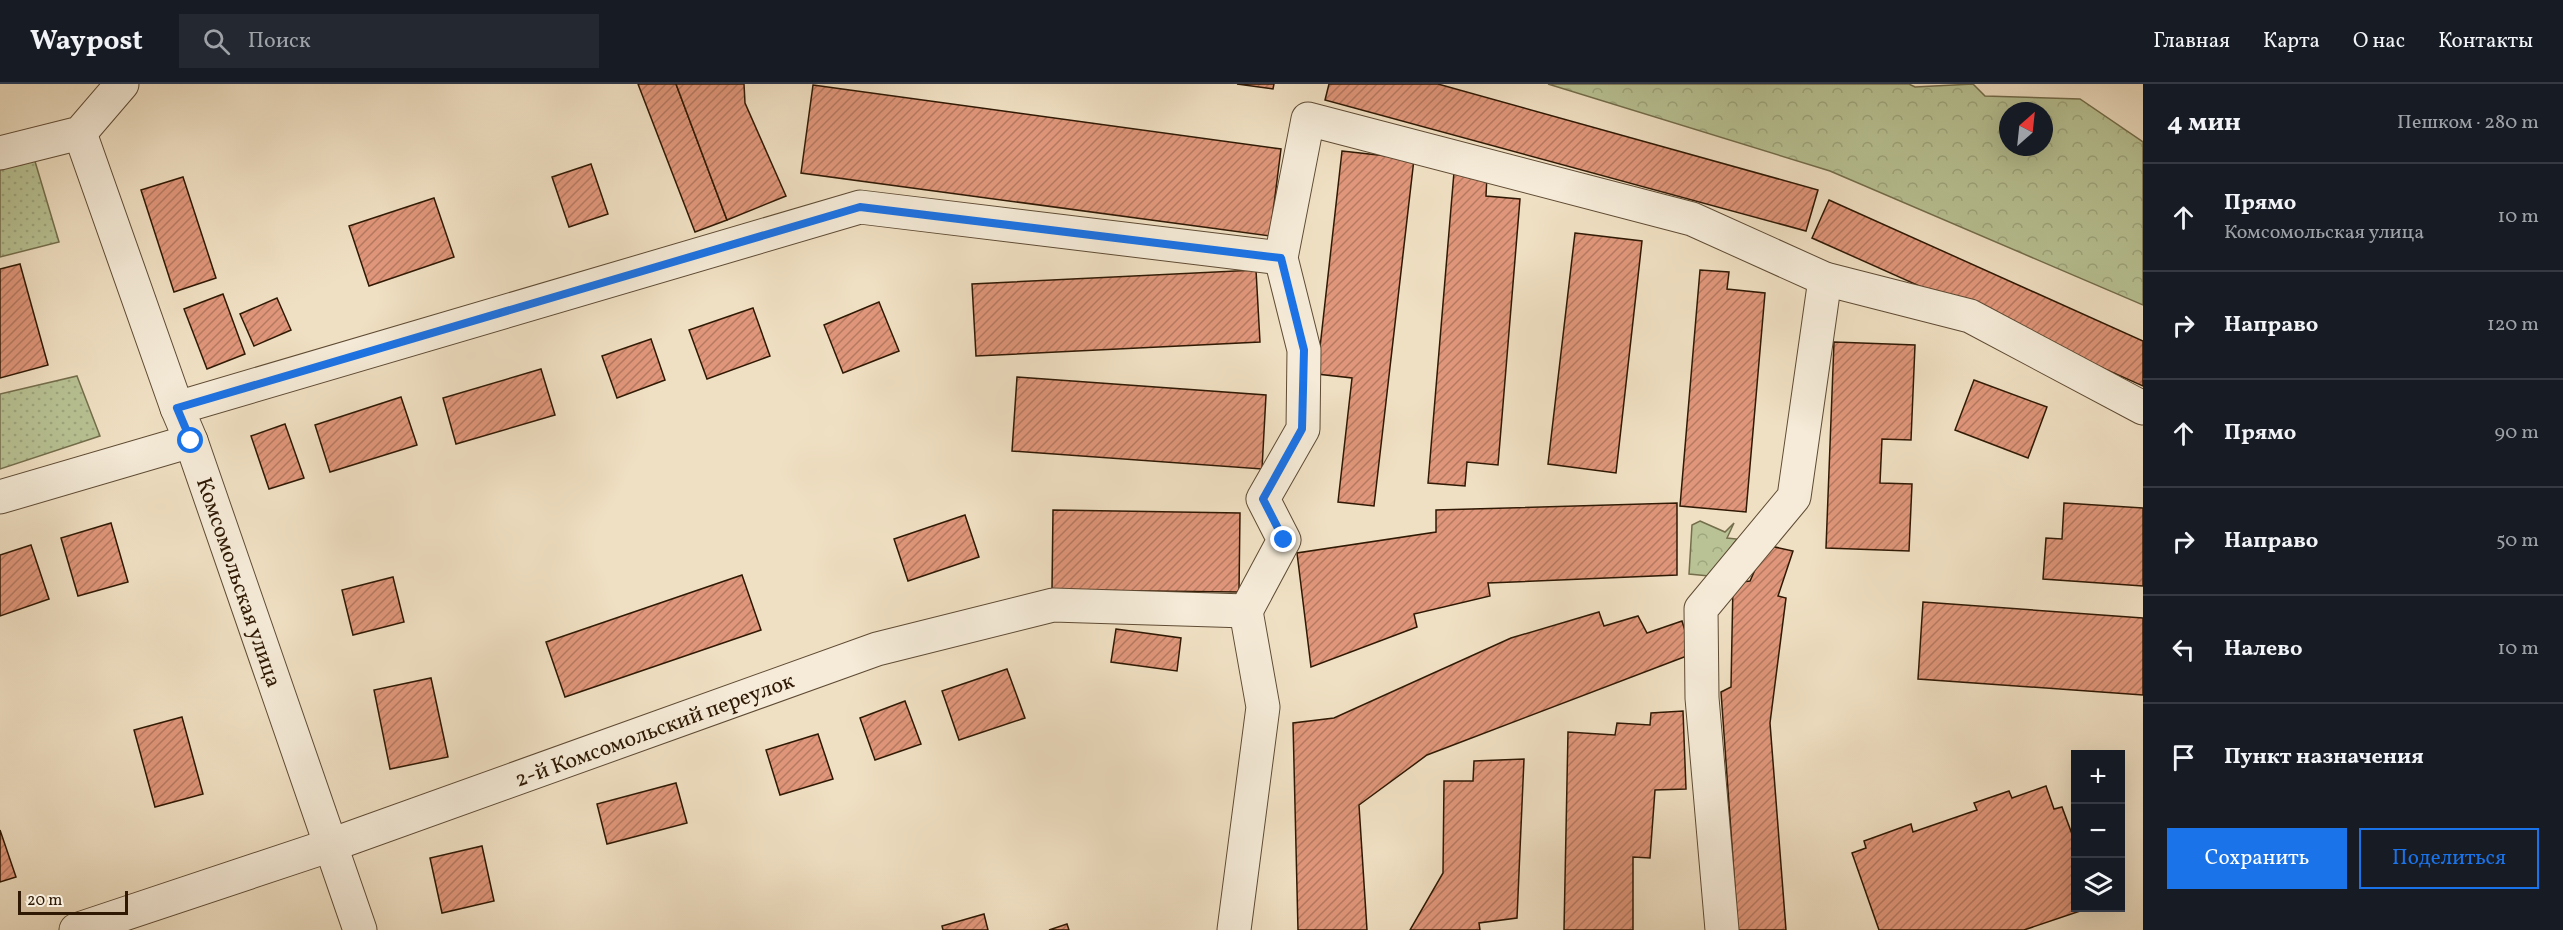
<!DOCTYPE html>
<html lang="ru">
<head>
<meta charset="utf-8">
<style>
	:root { --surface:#171b24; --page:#242831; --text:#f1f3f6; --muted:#9ea1a6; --line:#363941; --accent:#1a73e8 }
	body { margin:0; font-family:Vollkorn,serif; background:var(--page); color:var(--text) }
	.controls { position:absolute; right:18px; bottom:18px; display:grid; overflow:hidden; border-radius:0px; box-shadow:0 6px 24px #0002 }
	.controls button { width:54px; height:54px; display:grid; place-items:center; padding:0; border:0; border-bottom:2px solid var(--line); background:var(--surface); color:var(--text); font:30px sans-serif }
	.compass { position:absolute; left:1999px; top:18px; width:54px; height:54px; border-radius:50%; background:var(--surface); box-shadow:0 6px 24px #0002; rotate:27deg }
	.scale { position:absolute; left:18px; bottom:15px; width:110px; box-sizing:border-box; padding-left:6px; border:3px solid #2f1904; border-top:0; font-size:16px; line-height:21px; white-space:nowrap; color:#2f1904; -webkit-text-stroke:4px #f5ebd8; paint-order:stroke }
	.stop { position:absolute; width:18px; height:18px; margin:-14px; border:4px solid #1a73e8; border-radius:50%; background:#fff }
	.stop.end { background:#1a73e8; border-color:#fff; box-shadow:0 2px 6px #0008 }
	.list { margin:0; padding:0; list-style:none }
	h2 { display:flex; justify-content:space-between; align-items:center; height:78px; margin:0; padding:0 24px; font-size:26px }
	h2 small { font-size:20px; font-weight:400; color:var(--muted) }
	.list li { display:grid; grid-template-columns:39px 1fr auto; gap:18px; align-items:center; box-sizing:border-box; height:108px; padding:0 24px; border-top:2px solid var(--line) }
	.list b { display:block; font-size:22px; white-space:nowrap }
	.list p { margin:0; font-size:20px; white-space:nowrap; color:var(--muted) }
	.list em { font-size:20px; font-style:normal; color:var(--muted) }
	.actions { display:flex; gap:12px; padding:18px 24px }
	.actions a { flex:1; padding:14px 0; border:2px solid var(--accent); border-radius:0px; text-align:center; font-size:21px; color:var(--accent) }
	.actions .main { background:var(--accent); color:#fff }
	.icon { flex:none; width:33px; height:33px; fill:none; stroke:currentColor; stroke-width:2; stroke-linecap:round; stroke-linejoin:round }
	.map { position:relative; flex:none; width:2143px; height:846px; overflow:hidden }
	header { display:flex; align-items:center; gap:36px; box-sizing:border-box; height:84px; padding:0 30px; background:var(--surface); border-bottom:2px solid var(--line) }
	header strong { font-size:28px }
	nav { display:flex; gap:33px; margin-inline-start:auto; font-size:21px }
	.search { width:420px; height:54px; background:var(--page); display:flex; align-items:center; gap:15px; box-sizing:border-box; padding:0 21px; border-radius:0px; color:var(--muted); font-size:22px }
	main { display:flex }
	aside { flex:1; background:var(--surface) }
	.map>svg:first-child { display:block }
	.grass { fill:url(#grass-dots); stroke:#746e4c; stroke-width:1.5 }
	.forest { fill:url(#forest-crowns); stroke:#746e4c; stroke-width:1.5; fill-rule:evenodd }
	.building { fill:url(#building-hatch); stroke:#2f1904; stroke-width:1.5 }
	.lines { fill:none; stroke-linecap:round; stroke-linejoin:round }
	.minor-casing { stroke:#5f4b34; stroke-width:35 }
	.minor { stroke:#f5ebd8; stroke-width:33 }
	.route { stroke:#1a73e8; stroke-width:8 }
	.labels { text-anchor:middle; stroke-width:4.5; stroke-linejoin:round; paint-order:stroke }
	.street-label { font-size:22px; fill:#2f1904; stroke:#f5ebd8 }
</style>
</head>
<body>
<header>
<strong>Waypost</strong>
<div class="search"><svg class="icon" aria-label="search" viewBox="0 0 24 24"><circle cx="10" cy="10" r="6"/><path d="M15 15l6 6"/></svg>Поиск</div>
<nav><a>Главная</a><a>Карта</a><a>О нас</a><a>Контакты</a></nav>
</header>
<main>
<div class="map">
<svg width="2143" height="846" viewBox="0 0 2143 846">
	<defs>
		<pattern id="grass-dots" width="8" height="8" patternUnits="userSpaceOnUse" patternTransform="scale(1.5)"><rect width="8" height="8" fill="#b8c294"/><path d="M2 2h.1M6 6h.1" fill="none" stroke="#9ea67e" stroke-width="1.8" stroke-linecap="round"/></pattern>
		<pattern id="forest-crowns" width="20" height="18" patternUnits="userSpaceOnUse" patternTransform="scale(1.5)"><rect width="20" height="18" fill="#b8c294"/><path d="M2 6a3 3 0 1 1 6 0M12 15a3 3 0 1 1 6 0" fill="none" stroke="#9ea67e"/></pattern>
		<pattern id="building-hatch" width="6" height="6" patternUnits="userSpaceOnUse" patternTransform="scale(1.5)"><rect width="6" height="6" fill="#e0967a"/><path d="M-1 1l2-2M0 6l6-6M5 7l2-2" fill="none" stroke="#b67a62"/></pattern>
	</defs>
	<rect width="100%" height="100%" fill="#f0e0c3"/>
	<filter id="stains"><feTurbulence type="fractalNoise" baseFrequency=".00333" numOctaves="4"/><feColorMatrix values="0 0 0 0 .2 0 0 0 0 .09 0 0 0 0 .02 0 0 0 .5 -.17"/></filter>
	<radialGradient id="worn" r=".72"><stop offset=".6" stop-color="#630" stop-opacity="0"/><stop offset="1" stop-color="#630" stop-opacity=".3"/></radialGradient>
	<!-- grass -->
	<g class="grass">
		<polygon points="34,74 59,158 0,173 0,75"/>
		<polygon points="77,292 100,352 0,385 0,310"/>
	</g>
	<!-- forest -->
	<g class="forest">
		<path d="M1548 0H1909L1915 3 1973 0 1985 12 2080 15 2143 58V221L1830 87ZM2008 27H2044V63H2008Z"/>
		<polygon points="1700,437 1725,448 1734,439 1727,454 1737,455 1709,492 1689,490 1692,441"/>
	</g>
	<!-- building -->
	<g class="building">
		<polygon points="638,0 676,0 727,136 695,148"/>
		<polygon points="676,0 744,0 745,19 786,112 727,136"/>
		<polygon points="1237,0 1274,0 1273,5"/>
		<polygon points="1329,0 1438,0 1818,106 1806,147 1325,16"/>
		<polygon points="813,1 1281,65 1270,152 801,89"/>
		<polygon points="1342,67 1414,75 1374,422 1338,418 1352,294 1317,290"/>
		<polygon points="591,80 608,130 569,143 552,93"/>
		<polygon points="1454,88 1487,91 1486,112 1520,115 1498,381 1467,378 1465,402 1428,399"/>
		<polygon points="183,93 216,194 174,208 141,106"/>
		<polygon points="434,114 454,173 369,202 349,142"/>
		<polygon points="1829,116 2143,257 2143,302 1812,154"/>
		<polygon points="1575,149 1642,157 1616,389 1548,380"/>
		<polygon points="20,180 48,281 0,294 0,185"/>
		<polygon points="1256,186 1260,258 976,272 972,200"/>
		<polygon points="1700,186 1729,188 1727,205 1765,209 1746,428 1680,422"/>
		<polygon points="223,210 245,270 207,285 184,225"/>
		<polygon points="277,214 291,246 254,262 240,230"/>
		<polygon points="879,218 899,267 843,289 824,241"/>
		<polygon points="753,224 770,272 707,295 689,246"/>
		<polygon points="651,255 665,296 617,314 602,272"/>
		<polygon points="1834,258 1915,261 1911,356 1882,355 1880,399 1912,400 1909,467 1826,464"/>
		<polygon points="541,285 555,331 456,360 443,314"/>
		<polygon points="1017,293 1266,311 1262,385 1012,367"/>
		<polygon points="1974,296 2047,323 2028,374 1955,346"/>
		<polygon points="401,313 417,361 330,388 315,341"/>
		<polygon points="285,340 304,394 269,405 251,352"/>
		<polygon points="1677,419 1677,491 1488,499 1490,512 1414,530 1417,543 1311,583 1297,469 1436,448 1436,426"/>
		<polygon points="2064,419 2143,424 2143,502 2043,495 2046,454 2062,455"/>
		<polygon points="1053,426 1240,429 1239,508 1052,506"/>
		<polygon points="965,431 979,473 908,497 894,455"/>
		<polygon points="111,439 128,498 78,512 61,454"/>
		<polygon points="31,461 49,515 0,532 0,471"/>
		<polygon points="1766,461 1793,467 1778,512 1786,514 1770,639 1786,846 1738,846 1721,608 1731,603 1733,499 1750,497"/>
		<polygon points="742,491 761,546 565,613 546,558"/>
		<polygon points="393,493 404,538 353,551 342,506"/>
		<polygon points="1923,518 2143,534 2143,611 1918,595"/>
		<polygon points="1599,528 1604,542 1638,532 1647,549 1682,537 1692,570 1427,671 1359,721 1367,846 1298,846 1293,639 1334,634 1511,554"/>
		<polygon points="1116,545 1181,554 1177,587 1111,578"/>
		<polygon points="1007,585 1025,634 959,656 942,607"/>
		<polygon points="431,594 448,673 390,685 374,606"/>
		<polygon points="905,617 921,660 875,676 860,634"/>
		<polygon points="1683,627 1686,705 1655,706 1650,774 1633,773 1633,846 1564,846 1568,648 1615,651 1617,639 1650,641 1651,629"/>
		<polygon points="182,633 203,710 155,723 134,646"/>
		<polygon points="818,650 833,695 780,711 766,666"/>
		<polygon points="1524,675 1517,834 1479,839 1480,846 1410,846 1443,789 1444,697 1473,697 1474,677"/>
		<polygon points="676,699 687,739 607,760 597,720"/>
		<polygon points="2046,702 2054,725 2062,723 2076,761 2076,824 2089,824 2024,846 1879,846 1852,769 1866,764 1864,757 1911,740 1913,748 1977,726 1974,719 2009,707 2012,714"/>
		<polygon points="0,746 16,793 0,798"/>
		<polygon points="482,762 494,817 442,829 430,774"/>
		<polygon points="984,830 988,846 943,846 942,842"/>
		<polygon points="1067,840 1069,846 1049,846"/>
	</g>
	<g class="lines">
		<!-- minor casing -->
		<g class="minor-casing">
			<g id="minor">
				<polyline points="80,49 177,324 191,357 360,846"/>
				<polyline points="0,69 80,49 122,0"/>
				<polyline points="177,324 860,123 1281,174"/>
				<polyline points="0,413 191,357"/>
				<polyline points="1246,527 1284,456 1263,415 1303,345 1304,266 1281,174 1308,35 1692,135 1825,195 1970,232 2143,324"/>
				<polyline points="76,846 331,761 877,565 1053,521 1246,527"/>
				<polyline points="1234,846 1263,623 1246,527"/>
				<polyline points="1722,846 1702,614 1701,525 1794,413 1825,195"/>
			</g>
		</g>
		<!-- minor -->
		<use href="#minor" class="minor"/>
	</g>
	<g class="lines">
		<!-- route -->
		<polyline class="route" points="191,357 177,324 860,123 1281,174 1304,266 1302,345 1263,415 1284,456"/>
	</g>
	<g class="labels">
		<!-- street labels -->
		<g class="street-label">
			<text transform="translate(240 498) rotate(71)" y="8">Комсомольская улица</text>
			<text transform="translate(654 645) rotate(-20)" y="8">2-й Комсомольский переулок</text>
		</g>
	</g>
	<rect width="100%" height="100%" filter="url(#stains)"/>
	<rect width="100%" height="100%" fill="url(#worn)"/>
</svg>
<div class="controls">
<button>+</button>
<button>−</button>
<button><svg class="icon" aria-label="layers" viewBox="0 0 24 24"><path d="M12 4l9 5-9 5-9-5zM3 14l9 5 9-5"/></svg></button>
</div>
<svg class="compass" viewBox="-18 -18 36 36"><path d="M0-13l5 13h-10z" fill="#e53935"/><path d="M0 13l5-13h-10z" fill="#9ea1a6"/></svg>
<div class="scale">20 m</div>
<div class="stop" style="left:191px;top:357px"></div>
<div class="stop end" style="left:1284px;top:456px"></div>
</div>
<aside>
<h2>4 мин<small>Пешком · 280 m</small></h2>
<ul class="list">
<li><svg class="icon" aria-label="ahead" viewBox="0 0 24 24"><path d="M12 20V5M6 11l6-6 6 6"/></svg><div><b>Прямо</b><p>Комсомольская улица</p></div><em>10 m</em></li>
<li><svg class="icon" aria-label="right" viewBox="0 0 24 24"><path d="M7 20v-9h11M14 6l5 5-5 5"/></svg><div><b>Направо</b></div><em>120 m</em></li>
<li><svg class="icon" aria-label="ahead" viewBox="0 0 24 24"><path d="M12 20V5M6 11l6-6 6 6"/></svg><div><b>Прямо</b></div><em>90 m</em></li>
<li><svg class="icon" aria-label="right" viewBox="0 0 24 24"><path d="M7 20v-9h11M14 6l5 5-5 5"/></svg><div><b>Направо</b></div><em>50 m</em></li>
<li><svg class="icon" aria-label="left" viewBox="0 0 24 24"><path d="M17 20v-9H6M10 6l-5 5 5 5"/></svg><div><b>Налево</b></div><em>10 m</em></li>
<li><svg class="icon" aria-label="arrive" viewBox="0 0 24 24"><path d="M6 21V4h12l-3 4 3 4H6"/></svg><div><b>Пункт назначения</b></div></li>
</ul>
<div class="actions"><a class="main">Сохранить</a><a>Поделиться</a></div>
</aside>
</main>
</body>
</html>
